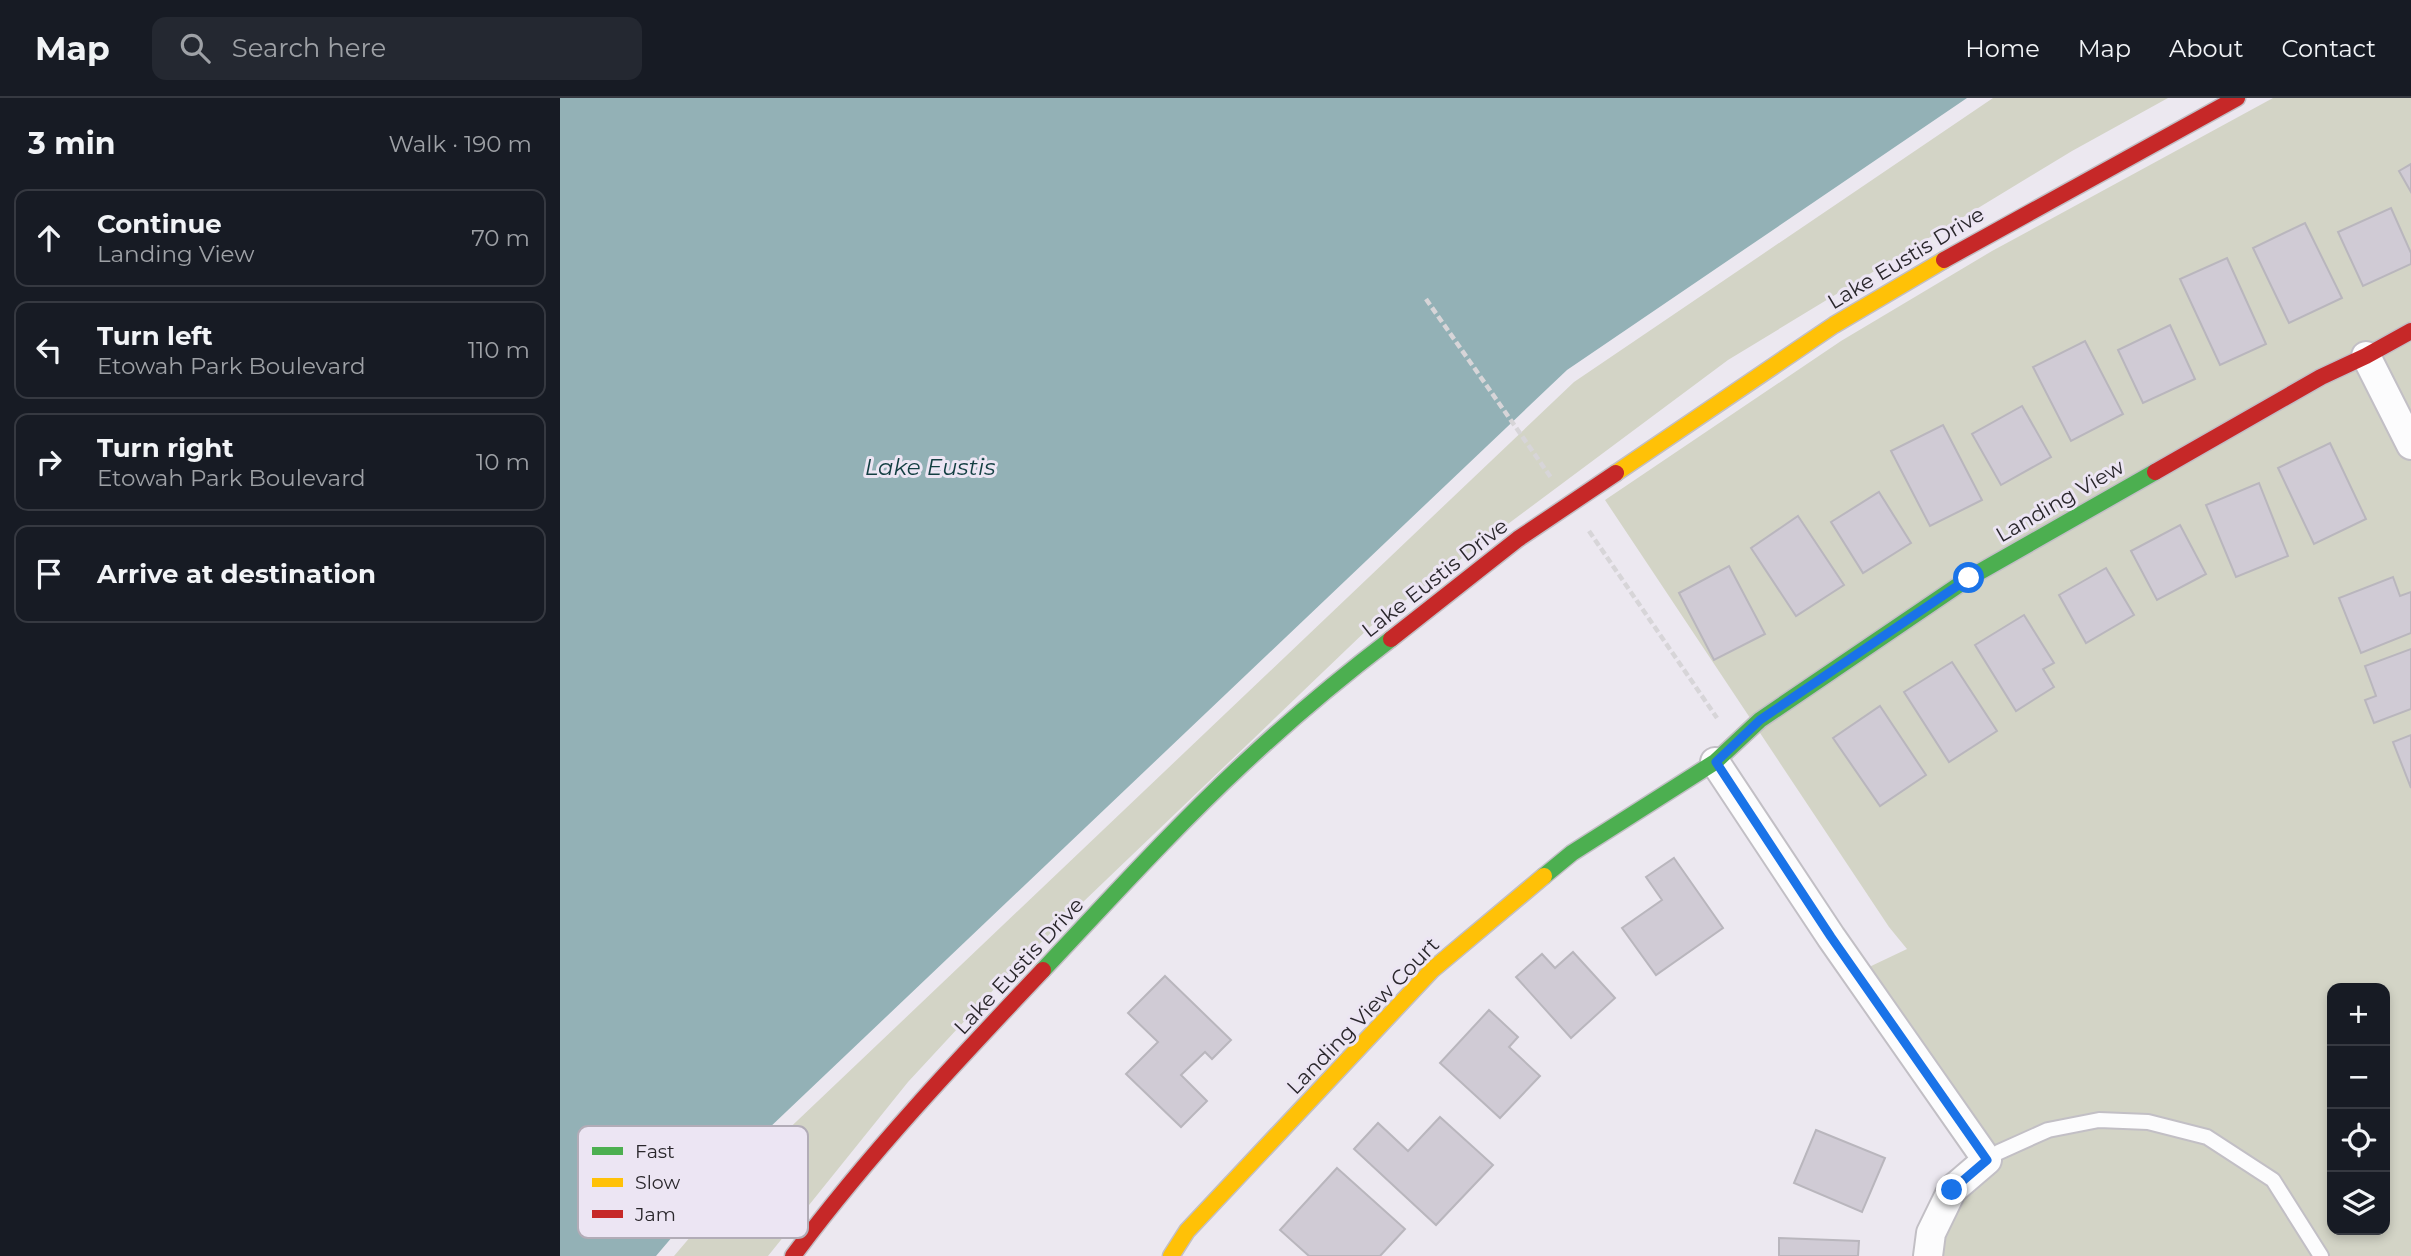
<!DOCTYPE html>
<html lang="en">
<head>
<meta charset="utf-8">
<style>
	:root { --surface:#171b24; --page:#242831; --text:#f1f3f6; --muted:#9ea1a6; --line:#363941 }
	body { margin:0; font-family:Montserrat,sans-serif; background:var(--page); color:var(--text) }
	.controls { position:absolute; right:21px; bottom:21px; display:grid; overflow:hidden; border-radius:14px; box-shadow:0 4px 10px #0003 }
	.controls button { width:63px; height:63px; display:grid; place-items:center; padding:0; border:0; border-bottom:2px solid var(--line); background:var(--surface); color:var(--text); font:35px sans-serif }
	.stop { position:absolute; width:21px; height:21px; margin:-16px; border:5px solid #1a73e8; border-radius:50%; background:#fff }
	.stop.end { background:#1a73e8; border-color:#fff; box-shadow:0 2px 7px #0008 }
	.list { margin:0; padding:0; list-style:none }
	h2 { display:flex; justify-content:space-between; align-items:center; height:91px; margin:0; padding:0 28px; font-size:30px }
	h2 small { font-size:23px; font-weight:400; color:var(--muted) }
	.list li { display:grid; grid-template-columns:46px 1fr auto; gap:21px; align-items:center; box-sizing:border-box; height:98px; margin:0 14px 14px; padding:0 14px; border:2px solid var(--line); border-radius:14px }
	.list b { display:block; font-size:26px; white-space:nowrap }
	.list p { margin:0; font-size:23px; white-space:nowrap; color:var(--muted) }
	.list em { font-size:23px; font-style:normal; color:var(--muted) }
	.icon { flex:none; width:38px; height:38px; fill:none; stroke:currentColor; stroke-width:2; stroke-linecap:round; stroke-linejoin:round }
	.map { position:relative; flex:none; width:1851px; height:1158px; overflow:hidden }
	header { display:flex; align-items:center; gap:42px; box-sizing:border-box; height:98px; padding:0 35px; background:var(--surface); border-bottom:2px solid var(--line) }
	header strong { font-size:33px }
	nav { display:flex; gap:38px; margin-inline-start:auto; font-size:24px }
	.search { width:490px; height:63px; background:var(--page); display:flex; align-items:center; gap:18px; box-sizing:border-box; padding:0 24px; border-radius:14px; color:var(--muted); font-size:26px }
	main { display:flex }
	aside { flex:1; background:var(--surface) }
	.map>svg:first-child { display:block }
	.green { fill:#d3d4c6; fill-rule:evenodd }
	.water { fill:#93b1b6 }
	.building { fill:#d0cbd5; stroke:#b9b6bd; stroke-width:2 }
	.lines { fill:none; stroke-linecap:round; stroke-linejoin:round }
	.lane-casing { stroke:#c2bfc5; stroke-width:18 }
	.street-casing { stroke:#c2bfc5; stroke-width:32 }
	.fast-casing { stroke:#c2bfc5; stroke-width:19 }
	.slow-casing { stroke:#c2bfc5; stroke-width:19 }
	.jam-casing { stroke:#c2bfc5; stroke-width:19 }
	.path { stroke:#d7d5d8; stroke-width:4.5; stroke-dasharray:7 3.5; stroke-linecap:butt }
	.lane { stroke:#fcfcfd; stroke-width:14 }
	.street { stroke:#fcfcfd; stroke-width:28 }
	.fast { stroke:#4caf50; stroke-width:16 }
	.slow { stroke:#ffc107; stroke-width:16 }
	.jam { stroke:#c62828; stroke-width:16 }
	.route { stroke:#1a73e8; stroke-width:9 }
	.labels { text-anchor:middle; stroke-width:6; stroke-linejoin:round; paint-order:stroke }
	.street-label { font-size:21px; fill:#2a272c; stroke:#ece5f3 }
	.water-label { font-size:23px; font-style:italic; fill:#123e41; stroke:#ece5f3 }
	.key { fill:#ece5f3; stroke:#b2acb7; stroke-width:2 }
	.key-label { font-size:19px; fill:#2a272c }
</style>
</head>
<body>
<header>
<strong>Map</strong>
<div class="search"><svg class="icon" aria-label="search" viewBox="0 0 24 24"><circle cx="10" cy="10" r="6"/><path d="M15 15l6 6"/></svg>Search here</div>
<nav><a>Home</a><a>Map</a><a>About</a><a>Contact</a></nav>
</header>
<main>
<aside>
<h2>3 min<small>Walk · 190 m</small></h2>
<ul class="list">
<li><svg class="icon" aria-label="ahead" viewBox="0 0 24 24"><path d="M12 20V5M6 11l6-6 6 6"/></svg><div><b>Continue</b><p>Landing View</p></div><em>70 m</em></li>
<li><svg class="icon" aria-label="left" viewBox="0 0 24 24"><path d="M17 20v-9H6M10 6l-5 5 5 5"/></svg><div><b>Turn left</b><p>Etowah Park Boulevard</p></div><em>110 m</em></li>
<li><svg class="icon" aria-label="right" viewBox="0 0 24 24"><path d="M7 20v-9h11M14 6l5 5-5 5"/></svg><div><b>Turn right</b><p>Etowah Park Boulevard</p></div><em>10 m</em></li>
<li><svg class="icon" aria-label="arrive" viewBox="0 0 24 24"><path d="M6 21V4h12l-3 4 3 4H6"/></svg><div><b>Arrive at destination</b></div></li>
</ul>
</aside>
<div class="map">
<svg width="1851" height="1158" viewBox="0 0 1851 1158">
	<rect width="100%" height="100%" fill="#ece8f0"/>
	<!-- green -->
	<g class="green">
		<polygon points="1433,0 1608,0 1512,53 1168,262 811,528 448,876 348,984 208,1158 114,1158 195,1063 1014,284"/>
		<path d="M1713 0H1851V1158H1362L1419 1056 1307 870 1347 851 1329 829 1045 402 1281 243 1432 153ZM1772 890H1825V1132H1772Z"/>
	</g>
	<!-- water -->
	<polygon class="water" points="0,0 1407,0 1007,272 186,1052 96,1158 0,1158"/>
	<!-- building -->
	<g class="building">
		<polygon points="1851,66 1851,94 1839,73"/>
		<polygon points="1831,110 1851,155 1851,166 1803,188 1778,134"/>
		<polygon points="1745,125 1782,200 1729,225 1693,150"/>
		<polygon points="1667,160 1706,246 1660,267 1620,181"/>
		<polygon points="1610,227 1635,281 1583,305 1558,252"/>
		<polygon points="1525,243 1563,316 1511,343 1473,269"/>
		<polygon points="1462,308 1491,359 1441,387 1412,336"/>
		<polygon points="1383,327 1422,402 1370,428 1331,353"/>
		<polygon points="1770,345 1806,421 1754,446 1718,370"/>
		<polygon points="1699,385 1728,458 1676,479 1646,407"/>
		<polygon points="1319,394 1351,445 1303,475 1271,424"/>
		<polygon points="1238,418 1284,487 1236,518 1191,450"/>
		<polygon points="1620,427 1646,476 1597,502 1571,453"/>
		<polygon points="1169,468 1205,536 1154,562 1119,495"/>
		<polygon points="1546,470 1574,517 1526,545 1499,497"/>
		<polygon points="1833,479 1840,498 1851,494 1851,535 1801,555 1779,500"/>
		<polygon points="1464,517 1494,565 1483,571 1494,589 1456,613 1415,547"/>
		<polygon points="1851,551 1851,611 1814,625 1805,602 1816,598 1805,568"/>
		<polygon points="1392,564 1437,633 1389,664 1344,594"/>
		<polygon points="1320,608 1366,677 1320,708 1273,640"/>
		<polygon points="1851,637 1851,690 1833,644"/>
		<polygon points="1114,760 1163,830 1096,877 1062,830 1102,802 1086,779"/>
		<polygon points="1013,854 1055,900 1011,940 956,879 982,856 995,870"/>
		<polygon points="605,878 671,942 652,961 645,954 621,977 647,1003 621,1029 566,976 598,944 568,915"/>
		<polygon points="929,912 958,939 949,949 980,978 940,1020 880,965"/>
		<polygon points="880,1019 933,1067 876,1127 794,1051 818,1025 848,1053"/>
		<polygon points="1256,1032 1325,1060 1302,1114 1234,1085"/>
		<polygon points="777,1070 845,1131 820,1158 749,1158 720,1132"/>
		<polygon points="1219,1140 1299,1143 1298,1158 1219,1158"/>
	</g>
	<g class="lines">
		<!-- lane casing -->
		<g class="lane-casing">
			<polyline id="lane" points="1427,1062 1439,1054 1488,1032 1539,1022 1588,1024 1647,1039 1713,1082 1761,1158"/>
		</g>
		<!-- street casing -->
		<g class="street-casing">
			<g id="street">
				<polyline points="1806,258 1851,347"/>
				<polyline points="1155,664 1271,839 1427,1062 1392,1092 1371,1135 1368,1158"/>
			</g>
		</g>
		<!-- fast casing -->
		<g class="fast-casing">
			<g id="fast">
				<polyline points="984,778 1012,755 1155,664 1200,622 1409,480 1595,374"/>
				<path d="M483 872C549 802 614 730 684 665 731 621 780 580 831 541"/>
			</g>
		</g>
		<!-- slow casing -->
		<g class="slow-casing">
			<g id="slow">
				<polyline points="1056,375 1274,227 1384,162"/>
				<polyline points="611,1158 627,1133 872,872 984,778"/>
			</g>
		</g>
		<!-- jam casing -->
		<g class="jam-casing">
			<g id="jam">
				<polyline points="1384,162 1677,0"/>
				<polyline points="1595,374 1761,279 1806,258 1851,233"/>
				<polyline points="831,541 958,441 1056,375"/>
				<path d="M233 1158C309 1056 396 964 483 872"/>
			</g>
		</g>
		<!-- path -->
		<g class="path">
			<polyline points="866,201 992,381"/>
			<polyline points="1029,433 1157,620"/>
		</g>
		<!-- lane -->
		<use href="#lane" class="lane"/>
		<!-- street -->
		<use href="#street" class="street"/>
		<!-- fast -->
		<use href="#fast" class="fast"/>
		<!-- slow -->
		<use href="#slow" class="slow"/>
		<!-- jam -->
		<use href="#jam" class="jam"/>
	</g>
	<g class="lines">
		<!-- route -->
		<polyline class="route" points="1392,1092 1427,1062 1271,839 1156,664 1200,622 1409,480"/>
	</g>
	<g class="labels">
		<!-- street labels -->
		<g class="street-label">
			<text transform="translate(1346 160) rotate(-31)" y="7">Lake Eustis Drive</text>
			<text transform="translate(1500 403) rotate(-30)" y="7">Landing View</text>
			<text transform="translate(875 480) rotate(-38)" y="7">Lake Eustis Drive</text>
			<text transform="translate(459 868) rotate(-47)" y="7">Lake Eustis Drive</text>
			<text transform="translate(803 918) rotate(-46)" y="7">Landing View Court</text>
		</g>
		<!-- water labels -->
		<g class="water-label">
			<text x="370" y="377">Lake Eustis</text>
		</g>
	</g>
	<!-- legend -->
	<rect x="18" y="1028" width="230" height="112" rx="10" class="key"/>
	<rect x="32" y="1049" width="31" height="8" fill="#4caf50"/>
	<rect x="32" y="1080" width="31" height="9" fill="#ffc107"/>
	<rect x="32" y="1112" width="31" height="8" fill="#c62828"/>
	<g class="key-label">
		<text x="75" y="1060">Fast</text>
		<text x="75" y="1091">Slow</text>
		<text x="75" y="1123">Jam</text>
	</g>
</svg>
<div class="controls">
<button>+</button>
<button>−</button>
<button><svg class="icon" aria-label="locate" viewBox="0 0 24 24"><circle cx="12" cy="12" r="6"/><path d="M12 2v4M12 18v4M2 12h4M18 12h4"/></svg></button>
<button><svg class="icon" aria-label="layers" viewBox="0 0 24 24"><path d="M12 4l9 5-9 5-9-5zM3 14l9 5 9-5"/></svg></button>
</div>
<div class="stop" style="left:1409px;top:480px"></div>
<div class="stop end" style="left:1392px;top:1092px"></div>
</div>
</main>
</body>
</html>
